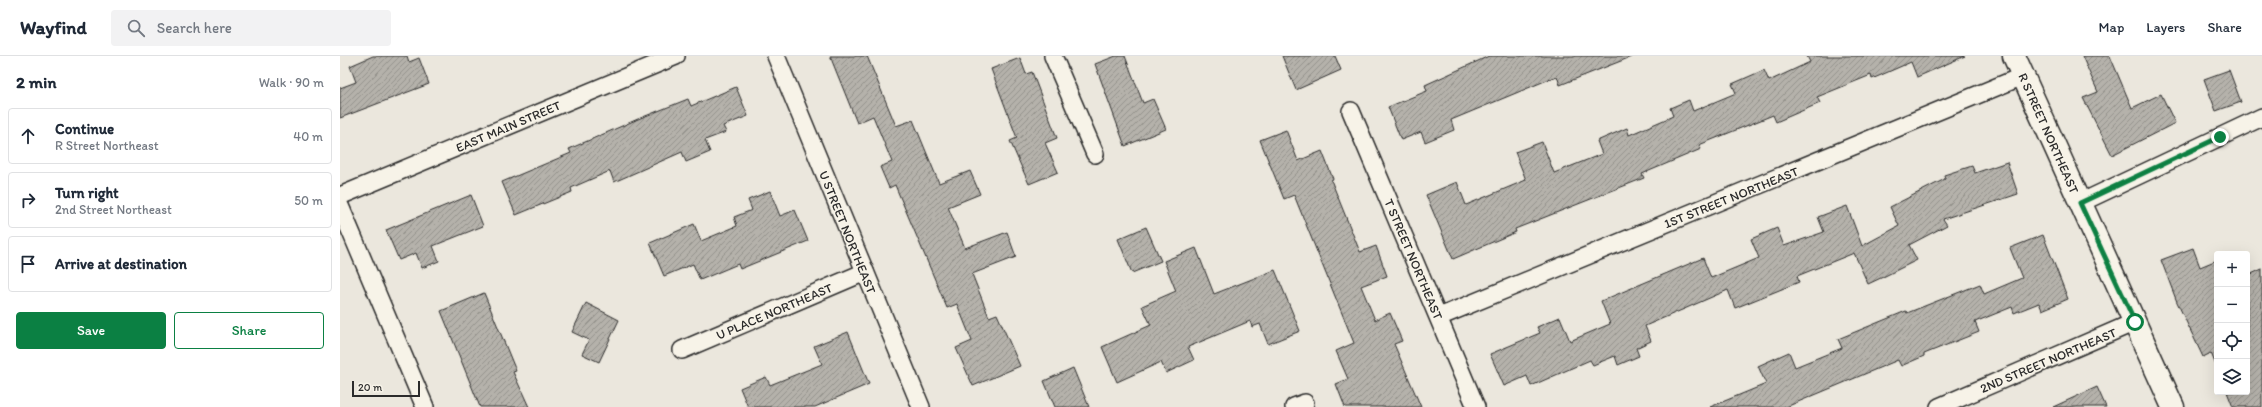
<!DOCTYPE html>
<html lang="en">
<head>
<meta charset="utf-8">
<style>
	:root { --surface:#fff; --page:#f2f2f3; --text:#1f2937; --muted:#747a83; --line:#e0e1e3; --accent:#0b8043 }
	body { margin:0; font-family:Itim,sans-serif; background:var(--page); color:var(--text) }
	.controls { position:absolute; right:12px; bottom:12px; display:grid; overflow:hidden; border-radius:4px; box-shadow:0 4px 16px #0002 }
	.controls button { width:36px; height:36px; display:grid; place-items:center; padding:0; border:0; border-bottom:1px solid var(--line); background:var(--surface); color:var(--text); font:20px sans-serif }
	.scale { position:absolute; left:12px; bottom:10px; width:68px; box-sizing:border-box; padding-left:4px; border:2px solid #2b2b2b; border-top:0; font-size:11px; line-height:14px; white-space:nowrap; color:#2b2b2b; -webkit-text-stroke:3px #f7f3e8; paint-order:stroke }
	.stop { position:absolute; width:12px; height:12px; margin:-9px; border:3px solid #0b8043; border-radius:50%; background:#fff }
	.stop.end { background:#0b8043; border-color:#fff; box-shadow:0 1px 4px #0008 }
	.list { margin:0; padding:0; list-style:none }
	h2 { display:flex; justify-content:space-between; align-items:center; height:52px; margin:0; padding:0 16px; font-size:17px }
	h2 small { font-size:13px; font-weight:400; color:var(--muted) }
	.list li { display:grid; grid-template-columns:26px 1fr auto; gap:12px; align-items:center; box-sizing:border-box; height:56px; margin:0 8px 8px; padding:0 8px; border:1px solid var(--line); border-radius:4px }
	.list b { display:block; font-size:15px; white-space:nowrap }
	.list p { margin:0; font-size:13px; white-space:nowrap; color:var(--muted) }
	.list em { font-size:13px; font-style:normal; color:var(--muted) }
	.actions { display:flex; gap:8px; padding:12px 16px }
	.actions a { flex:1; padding:9px 0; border:1px solid var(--accent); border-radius:4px; text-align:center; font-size:14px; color:var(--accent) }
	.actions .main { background:var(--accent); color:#fff }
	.icon { flex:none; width:22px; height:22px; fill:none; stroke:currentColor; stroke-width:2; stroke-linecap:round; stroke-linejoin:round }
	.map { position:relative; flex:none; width:1922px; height:351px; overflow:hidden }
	header { display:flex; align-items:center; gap:24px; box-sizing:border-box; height:56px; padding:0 20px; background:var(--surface); border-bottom:1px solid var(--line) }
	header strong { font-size:19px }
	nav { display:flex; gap:22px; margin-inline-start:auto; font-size:14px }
	.search { width:280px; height:36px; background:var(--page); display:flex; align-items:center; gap:10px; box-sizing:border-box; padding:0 14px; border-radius:4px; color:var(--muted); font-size:15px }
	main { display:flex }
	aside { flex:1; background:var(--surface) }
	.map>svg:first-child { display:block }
	.building { fill:url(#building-hatch); stroke:#2b2b2b }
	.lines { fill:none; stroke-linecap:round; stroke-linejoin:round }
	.street-casing { stroke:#2b2b2b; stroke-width:20 }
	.secondary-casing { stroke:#2b2b2b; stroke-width:25 }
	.street { stroke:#f7f3e8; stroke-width:17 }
	.secondary { stroke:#f7f3e8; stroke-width:22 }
	.route { stroke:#0b8043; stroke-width:5 }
	.labels { text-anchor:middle; stroke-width:3; stroke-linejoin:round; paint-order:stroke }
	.street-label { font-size:13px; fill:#2b2b2b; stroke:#f7f3e8 }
</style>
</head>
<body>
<header>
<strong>Wayfind</strong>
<div class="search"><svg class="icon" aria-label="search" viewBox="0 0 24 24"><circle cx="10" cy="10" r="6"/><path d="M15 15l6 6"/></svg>Search here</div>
<nav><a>Map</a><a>Layers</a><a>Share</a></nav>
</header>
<main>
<aside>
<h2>2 min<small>Walk · 90 m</small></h2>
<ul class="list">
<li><svg class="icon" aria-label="ahead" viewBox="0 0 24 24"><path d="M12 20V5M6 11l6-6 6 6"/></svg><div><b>Continue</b><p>R Street Northeast</p></div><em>40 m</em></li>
<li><svg class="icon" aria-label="right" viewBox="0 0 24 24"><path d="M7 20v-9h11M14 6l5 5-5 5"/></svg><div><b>Turn right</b><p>2nd Street Northeast</p></div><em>50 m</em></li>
<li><svg class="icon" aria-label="arrive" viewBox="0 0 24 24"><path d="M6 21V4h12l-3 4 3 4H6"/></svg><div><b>Arrive at destination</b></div></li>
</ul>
<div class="actions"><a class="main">Save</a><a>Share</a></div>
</aside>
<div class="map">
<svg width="1922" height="351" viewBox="0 0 1922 351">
	<defs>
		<pattern id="building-hatch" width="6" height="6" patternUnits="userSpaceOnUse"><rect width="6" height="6" fill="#b5b2ab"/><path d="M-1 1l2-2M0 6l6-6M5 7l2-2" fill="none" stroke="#93918b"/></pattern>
	</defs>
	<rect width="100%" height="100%" fill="#ebe7dd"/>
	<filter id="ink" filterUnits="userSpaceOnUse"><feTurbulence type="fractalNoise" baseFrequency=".025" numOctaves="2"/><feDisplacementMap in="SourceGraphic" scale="8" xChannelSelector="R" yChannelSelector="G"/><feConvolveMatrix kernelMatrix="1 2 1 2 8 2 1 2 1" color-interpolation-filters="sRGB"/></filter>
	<g filter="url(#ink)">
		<!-- building -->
		<g class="building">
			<polygon points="33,0 67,0 69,6 79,2 89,28 0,62 0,32 16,26 10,10"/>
			<polygon points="490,0 527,0 556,70 573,64 599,127 630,115 640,138 608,151 625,192 667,176 676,201 632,218 649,261 657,258 680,310 633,330 616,292 632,285 617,248 607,252 555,129 549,132 540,111 552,106 533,60 517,67"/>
			<polygon points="776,0 785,0 803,47 813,43 826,73 785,90 755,8"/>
			<polygon points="942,0 995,0 1001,14 956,34"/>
			<polygon points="1149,0 1291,0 1291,1 1220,29 1217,20 1111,64 1114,74 1085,86 1081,76 1061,84 1048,51 1087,35 1085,29"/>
			<polygon points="1467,0 1625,0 1577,21 1571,6 1532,23 1531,19 1477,41 1480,47 1436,66 1433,59 1359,89 1361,93 1302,118 1304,122 1175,173 1176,176 1113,203 1086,139 1117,126 1126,149 1186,124 1175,96 1202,86 1214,117 1262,98 1257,85 1287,72 1289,79 1333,60 1330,52 1349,44 1353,55 1396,37 1392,28 1424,14 1429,25 1470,6"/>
			<polygon points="1742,0 1770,0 1792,52 1821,38 1835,67 1772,99 1743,42 1758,36"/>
			<polygon points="680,2 686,18 692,16 717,82 705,87 718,116 689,128 670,85 677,82 651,13"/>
			<polygon points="1889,14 1901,46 1876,55 1864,23"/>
			<polygon points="396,31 408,60 383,70 386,76 365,84 370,96 346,106 342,96 274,126 270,115 231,132 232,136 176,159 162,126 231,97 229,93 298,63 348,43 351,50"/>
			<polygon points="946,74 958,105 982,95 993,123 991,124 1020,196 1036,190 1047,220 1021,230 1035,264 1050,257 1062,285 1054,288 1081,351 1005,351 996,328 1008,323 996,295 1014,287 954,139 944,143 920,84"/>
			<polygon points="1667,106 1678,138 1603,163 1607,169 1569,189 1577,204 1543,221 1528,228 1514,197 1457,220 1459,226 1395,252 1388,234 1305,270 1311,285 1296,292 1299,300 1278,309 1275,300 1253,309 1250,304 1191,330 1187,320 1164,330 1150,298 1200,277 1197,271 1220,261 1230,285 1270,268 1261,245 1363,202 1371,222 1419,202 1411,183 1437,172 1444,190 1484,176 1478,161 1507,150 1522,190 1559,170 1550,151 1605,123 1604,119 1632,110 1635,117"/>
			<polygon points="430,135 440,160 455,154 468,185 400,213 398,208 360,224 353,208 324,220 310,187 354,168 361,185 397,170 394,161 412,154 408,144"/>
			<polygon points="131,139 143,170 93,190 99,205 82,212 76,197 59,204 46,174"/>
			<polygon points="806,171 821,205 792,217 778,183"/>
			<polygon points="1703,179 1728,243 1702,254 1699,247 1674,257 1672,251 1635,266 1639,276 1584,298 1584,300 1561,310 1558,304 1446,351 1370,351 1426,328 1418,310 1449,296 1455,311 1502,292 1498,283 1566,255 1567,257 1640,228 1644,238 1682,222 1670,192"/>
			<polygon points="856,192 874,238 935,214 960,275 928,288 920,268 912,271 910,265 848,291 854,304 826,317 821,306 777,326 762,291 811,269 802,250 836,235 824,205"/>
			<polygon points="1853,192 1860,211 1877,204 1877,312 1871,297 1863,301 1837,246 1821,204"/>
			<polygon points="1922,213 1922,351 1893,351 1887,336 1907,336 1907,220"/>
			<polygon points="144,237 176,315 173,316 189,351 140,351 101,255"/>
			<polygon points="246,247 279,264 259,306 242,298 249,284 232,276"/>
			<polygon points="508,276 529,328 475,351 408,351 400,332 426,321 430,329 482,308 474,290"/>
			<polygon points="733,312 749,351 715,351 704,325"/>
			<polygon points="1757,331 1766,351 1713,351"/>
		</g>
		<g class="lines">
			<!-- street casing -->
			<g class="street-casing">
				<g id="street">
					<polyline points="436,0 581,351"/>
					<polyline points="713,0 755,98"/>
					<polyline points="1011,55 1136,351"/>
					<polyline points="0,140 336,0"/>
					<polyline points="1740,147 1922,61"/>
					<polyline points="0,150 85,351"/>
					<polyline points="1099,261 1683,20"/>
					<polyline points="342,294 525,216"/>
					<polyline points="954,351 965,347"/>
					<polyline points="1599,351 1795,266"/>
				</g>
			</g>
			<!-- secondary casing -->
			<g class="secondary-casing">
				<polyline id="secondary" points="1674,0 1833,351"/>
			</g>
			<!-- street -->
			<use href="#street" class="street"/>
			<!-- secondary -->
			<use href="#secondary" class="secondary"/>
		</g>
	</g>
	<g class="lines" filter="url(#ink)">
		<!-- route -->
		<polyline class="route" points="1795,266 1740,147 1880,81"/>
	</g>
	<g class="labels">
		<!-- street labels -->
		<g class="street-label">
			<text transform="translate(168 70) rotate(-23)" y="5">EAST MAIN STREET</text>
			<text transform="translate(1709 77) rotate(66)" y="5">R STREET NORTHEAST</text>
			<text transform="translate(1391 141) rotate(-22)" y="5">1ST STREET NORTHEAST</text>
			<text transform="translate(508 176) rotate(68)" y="5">U STREET NORTHEAST</text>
			<text transform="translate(1074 203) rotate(67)" y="5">T STREET NORTHEAST</text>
			<text transform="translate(434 255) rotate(-23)" y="5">U PLACE NORTHEAST</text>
			<text transform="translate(1708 304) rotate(-23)" y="5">2ND STREET NORTHEAST</text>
		</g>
	</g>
</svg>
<div class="controls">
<button>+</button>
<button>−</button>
<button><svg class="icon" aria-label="locate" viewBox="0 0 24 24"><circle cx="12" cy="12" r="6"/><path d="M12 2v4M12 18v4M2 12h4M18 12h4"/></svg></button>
<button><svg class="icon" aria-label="layers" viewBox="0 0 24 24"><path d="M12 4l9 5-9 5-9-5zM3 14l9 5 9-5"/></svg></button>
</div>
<div class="scale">20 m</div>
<div class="stop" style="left:1795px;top:266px"></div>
<div class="stop end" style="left:1880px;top:81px"></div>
</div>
</main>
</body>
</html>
